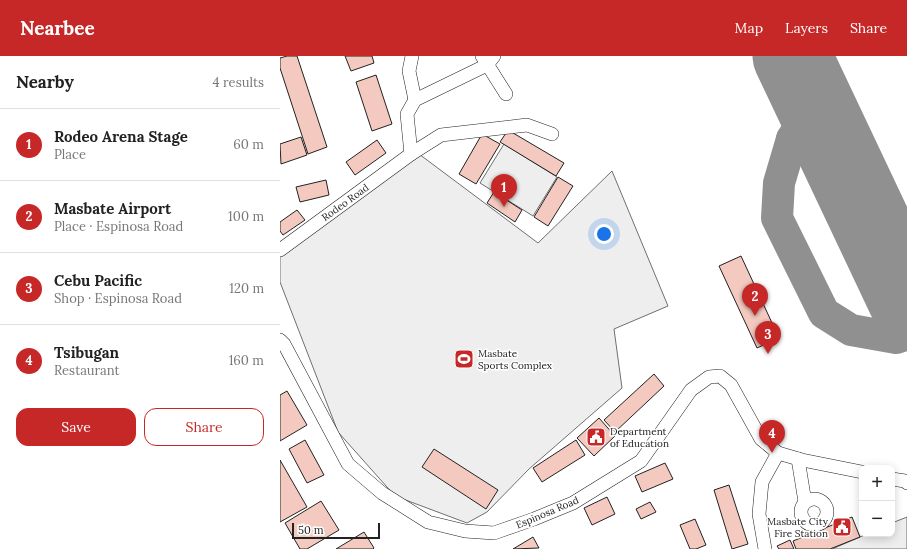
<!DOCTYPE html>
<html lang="en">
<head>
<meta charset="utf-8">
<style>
	:root { --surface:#fff; --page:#f6f6f6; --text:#222; --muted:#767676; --line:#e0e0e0; --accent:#c62828 }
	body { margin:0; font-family:Lora,serif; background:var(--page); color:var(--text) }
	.controls { position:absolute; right:12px; bottom:12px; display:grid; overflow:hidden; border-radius:8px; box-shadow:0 2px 10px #0003 }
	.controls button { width:36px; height:36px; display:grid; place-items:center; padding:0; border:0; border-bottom:1px solid var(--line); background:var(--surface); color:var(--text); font:20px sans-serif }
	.scale { position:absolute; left:12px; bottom:10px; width:88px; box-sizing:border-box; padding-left:4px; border:2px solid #222; border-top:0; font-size:11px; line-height:14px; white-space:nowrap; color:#222; -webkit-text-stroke:3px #fff; paint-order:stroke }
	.you { position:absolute; left:324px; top:178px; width:14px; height:14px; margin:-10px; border:3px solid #fff; border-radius:50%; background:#1a73e8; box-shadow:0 0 0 6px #1a73e833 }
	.badge { display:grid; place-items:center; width:26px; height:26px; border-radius:50%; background:var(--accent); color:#fff; font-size:13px; font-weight:700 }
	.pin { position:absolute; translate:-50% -33px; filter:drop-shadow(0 1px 2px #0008) }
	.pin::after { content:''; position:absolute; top:21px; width:14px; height:12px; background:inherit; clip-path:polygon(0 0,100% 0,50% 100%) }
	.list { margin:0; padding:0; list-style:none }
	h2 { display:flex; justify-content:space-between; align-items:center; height:52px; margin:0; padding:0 16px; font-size:17px }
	h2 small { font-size:13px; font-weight:400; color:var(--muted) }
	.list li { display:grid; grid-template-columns:26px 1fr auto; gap:12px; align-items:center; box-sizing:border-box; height:72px; padding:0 16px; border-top:1px solid var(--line) }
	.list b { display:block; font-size:15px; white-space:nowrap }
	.list p { margin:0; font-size:13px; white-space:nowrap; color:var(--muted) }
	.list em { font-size:13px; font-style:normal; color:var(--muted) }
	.actions { display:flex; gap:8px; padding:12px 16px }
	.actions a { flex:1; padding:9px 0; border:1px solid var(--accent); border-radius:12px; text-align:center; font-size:14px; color:var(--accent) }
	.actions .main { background:var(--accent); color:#fff }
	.map { position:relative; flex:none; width:627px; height:493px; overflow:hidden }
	header { display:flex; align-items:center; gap:24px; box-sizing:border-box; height:56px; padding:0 20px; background:var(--accent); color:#fff }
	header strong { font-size:19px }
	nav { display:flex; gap:22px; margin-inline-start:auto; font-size:14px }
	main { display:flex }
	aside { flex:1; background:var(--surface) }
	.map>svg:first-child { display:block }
	.green { fill:#eee; stroke:#6f6f6f }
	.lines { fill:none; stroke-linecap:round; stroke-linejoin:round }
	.taxiway { stroke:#909090; stroke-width:32 }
	.runway { stroke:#909090; stroke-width:79 }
	.building { fill:#f3c9c0; stroke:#222 }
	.minor-casing { stroke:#222; stroke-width:14 }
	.minor { stroke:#fff; stroke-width:13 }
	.labels { text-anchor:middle; stroke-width:3; stroke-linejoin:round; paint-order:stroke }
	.street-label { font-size:10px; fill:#222; stroke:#fff }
	.poi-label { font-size:10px; fill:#222; stroke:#fff; text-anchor:start }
</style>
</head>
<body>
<header>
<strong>Nearbee</strong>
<nav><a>Map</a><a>Layers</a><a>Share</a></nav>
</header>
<main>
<aside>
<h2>Nearby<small>4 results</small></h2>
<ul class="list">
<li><span class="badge">1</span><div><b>Rodeo Arena Stage</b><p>Place</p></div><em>60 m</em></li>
<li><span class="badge">2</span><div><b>Masbate Airport</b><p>Place · Espinosa Road</p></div><em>100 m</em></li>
<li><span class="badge">3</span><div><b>Cebu Pacific</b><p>Shop · Espinosa Road</p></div><em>120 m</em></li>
<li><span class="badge">4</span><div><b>Tsibugan</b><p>Restaurant</p></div><em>160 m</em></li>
</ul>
<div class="actions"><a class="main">Save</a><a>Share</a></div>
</aside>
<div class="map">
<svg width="627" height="493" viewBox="0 0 627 493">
	<rect width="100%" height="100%" fill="#fff"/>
	<!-- green -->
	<g class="green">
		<polygon points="224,88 277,121 253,160 200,127"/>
		<polygon points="139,98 258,187 332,115 388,250 334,273 342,332 249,413 207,456 187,467 115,440 58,376 0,226 0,201"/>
		<polygon points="627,461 627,493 552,493 587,478 612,478 612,467"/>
	</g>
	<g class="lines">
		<!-- taxiway -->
		<g class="taxiway">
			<polyline points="533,45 530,55 512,83 499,127 497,162 544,257 571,274 616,282 622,280 627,274"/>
			<polyline points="512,83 528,77 551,82"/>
		</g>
		<!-- runway -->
		<polyline class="runway" points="512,0 627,243"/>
	</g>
	<!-- building -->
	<g class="building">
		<polygon points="7,0 17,0 47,91 28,98 0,12 0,2"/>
		<polygon points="65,0 92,0 94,7 71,15"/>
		<polygon points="96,19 112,68 92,75 76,26"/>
		<polygon points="228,74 284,107 276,120 220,86"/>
		<polygon points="202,78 220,88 196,128 179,118"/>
		<polygon points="21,81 27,99 1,108 0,88"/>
		<polygon points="97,84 106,97 75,119 66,106"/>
		<polygon points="278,121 293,130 268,170 254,161"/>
		<polygon points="46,124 49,139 20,146 16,131"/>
		<polygon points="214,136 242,154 235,166 207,147"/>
		<polygon points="17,154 25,164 3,179 0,175 0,166"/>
		<polygon points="461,200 499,282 477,292 439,210"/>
		<polygon points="374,318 384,330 335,376 324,364"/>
		<polygon points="7,335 27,369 0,385 0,339"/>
		<polygon points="319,362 335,380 314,400 297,382"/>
		<polygon points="25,384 44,419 27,427 9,393"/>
		<polygon points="296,384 305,399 262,426 253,412"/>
		<polygon points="154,393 218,434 206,453 142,411"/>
		<polygon points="0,404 27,451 0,466"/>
		<polygon points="385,407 393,423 362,436 355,420"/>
		<polygon points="449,429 468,488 452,493 434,434"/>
		<polygon points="327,441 335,458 312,469 304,452"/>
		<polygon points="41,445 59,474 27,493 20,493 5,467"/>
		<polygon points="370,446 376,456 361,463 356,453"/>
		<polygon points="572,461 580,481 550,493 516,493 513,485"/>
		<polygon points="415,463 426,489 416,493 410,493 400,469"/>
		<polygon points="84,476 94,492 93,493 56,493"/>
		<polygon points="253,481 259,492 233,493"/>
		<polygon points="510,484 514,493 499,493 497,490"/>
	</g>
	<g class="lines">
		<!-- minor casing -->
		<g class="minor-casing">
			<g id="minor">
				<polyline points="132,0 129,15 135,44"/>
				<polyline points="202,0 226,38"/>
				<polyline points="131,98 127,58 135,44 207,9 214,0"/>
				<polyline points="0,194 131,98 161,79 247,69 272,78"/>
				<polyline points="0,284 4,288 68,408 102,437 148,466 185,475 214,477 254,463 293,447 361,405 411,334 429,321 440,320 451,329 481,383 498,397 522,404 582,416"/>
				<polyline points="518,403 525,446"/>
				<polyline points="612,423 625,425 627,427"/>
				<circle cx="534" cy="456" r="13"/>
				<polyline points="485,493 479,458 482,426 498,397"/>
			</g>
		</g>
		<!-- minor -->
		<use href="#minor" class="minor"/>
	</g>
	<!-- icons -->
	<defs>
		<g id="stadium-square" transform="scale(1)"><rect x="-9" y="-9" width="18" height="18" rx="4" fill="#c62828" stroke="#fff"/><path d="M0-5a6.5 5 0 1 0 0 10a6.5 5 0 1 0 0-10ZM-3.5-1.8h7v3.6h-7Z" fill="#fff"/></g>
		<g id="civic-square" transform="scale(1)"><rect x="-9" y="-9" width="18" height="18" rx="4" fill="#c62828" stroke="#fff"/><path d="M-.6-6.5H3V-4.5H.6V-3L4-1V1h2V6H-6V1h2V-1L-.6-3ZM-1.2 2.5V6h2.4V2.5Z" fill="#fff"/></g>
	</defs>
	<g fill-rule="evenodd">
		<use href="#stadium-square" x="184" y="303"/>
		<use href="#civic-square" x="316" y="381"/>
		<use href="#civic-square" x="562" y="471"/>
	</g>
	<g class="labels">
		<!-- street labels -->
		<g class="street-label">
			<text transform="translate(65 146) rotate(-36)" y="4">Rodeo Road</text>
			<text transform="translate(267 456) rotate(-23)" y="4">Espinosa Road</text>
		</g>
		<!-- poi labels -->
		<g class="poi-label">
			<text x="198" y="301">Masbate<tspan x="198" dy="12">Sports Complex</tspan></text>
			<text x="330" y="379">Department<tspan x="330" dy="12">of Education</tspan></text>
			<text x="548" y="469" text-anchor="end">Masbate City<tspan x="548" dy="12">Fire Station</tspan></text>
		</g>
	</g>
</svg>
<div class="controls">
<button>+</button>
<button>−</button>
</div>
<div class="scale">50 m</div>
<div class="you"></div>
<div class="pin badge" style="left:224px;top:151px">1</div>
<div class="pin badge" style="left:475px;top:260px">2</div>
<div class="pin badge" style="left:488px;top:298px">3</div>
<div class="pin badge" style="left:492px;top:397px">4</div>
</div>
</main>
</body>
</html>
